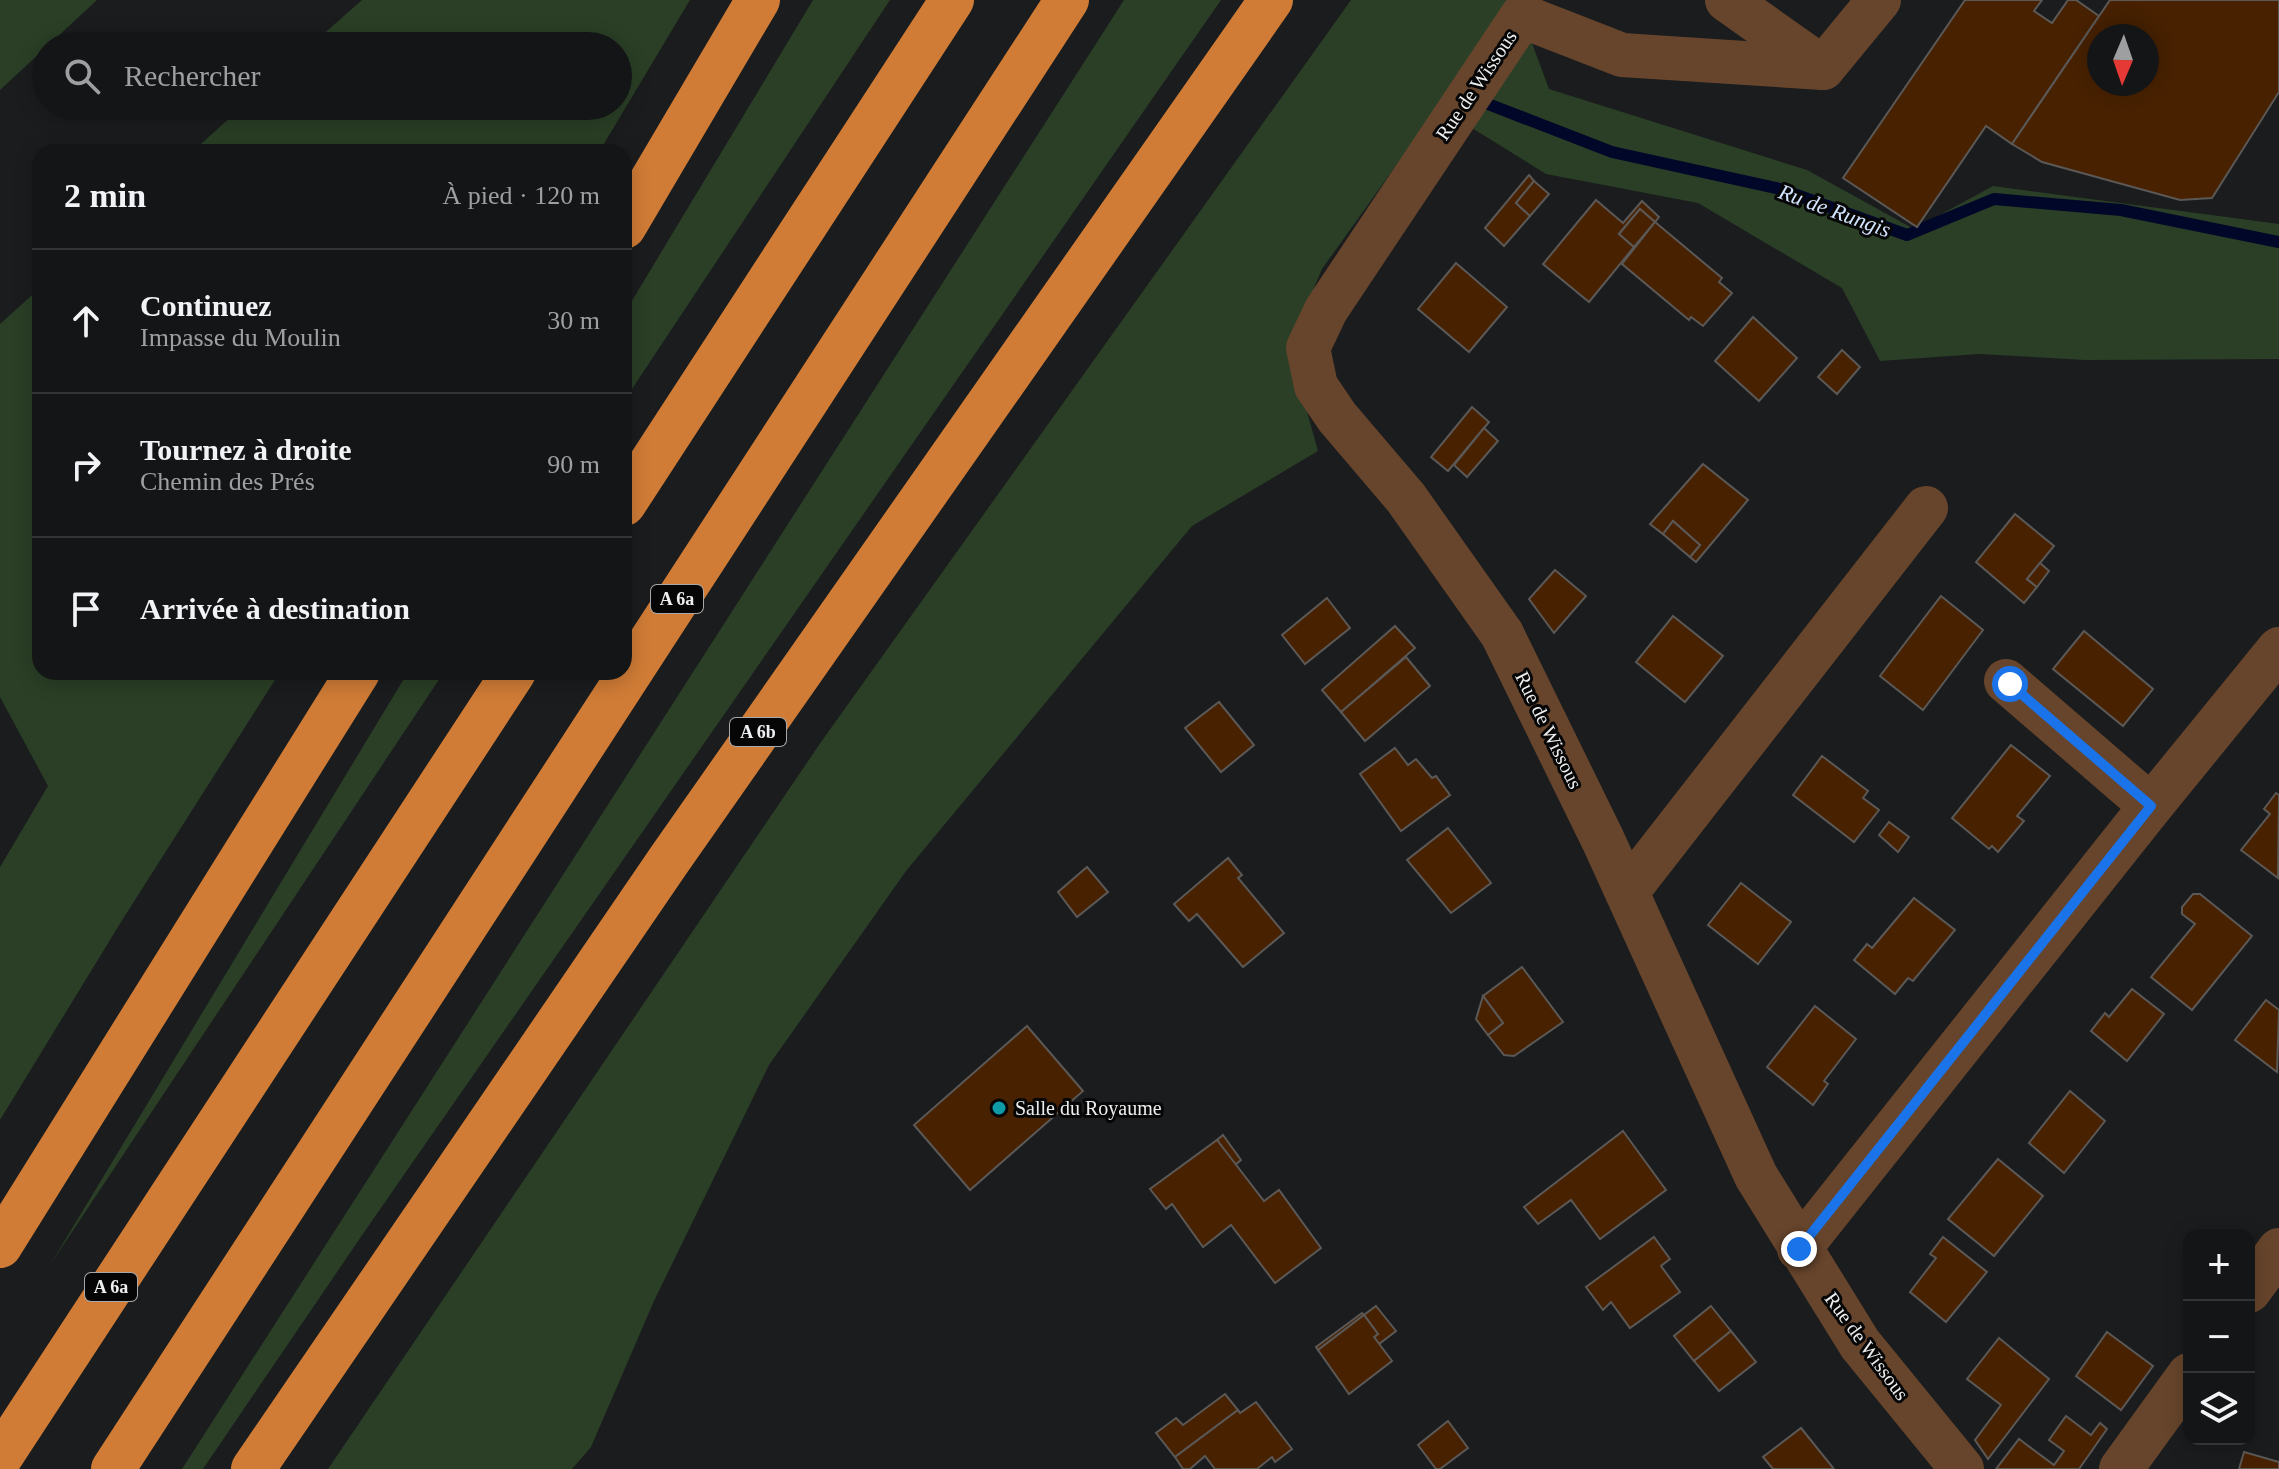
<!DOCTYPE html>
<html lang="fr">
<head>
<meta charset="utf-8">
<style>
	:root { --surface:#141516; --page:#1d1e1f; --text:#f1f3f6; --muted:#9d9fa1; --line:#333435 }
	body { margin:0; font-family:"Times New Roman",serif; background:var(--page); color:var(--text) }
	.controls { position:absolute; right:24px; bottom:24px; display:grid; overflow:hidden; border-radius:16px; box-shadow:0 4px 20px #0003 }
	.controls button { width:72px; height:72px; display:grid; place-items:center; padding:0; border:0; border-bottom:2px solid var(--line); background:var(--surface); color:var(--text); font:40px sans-serif }
	.compass { position:absolute; left:2087px; top:24px; width:72px; height:72px; border-radius:50%; background:var(--surface); box-shadow:0 4px 20px #0003; rotate:182deg }
	.stop { position:absolute; width:24px; height:24px; margin:-18px; border:6px solid #1a73e8; border-radius:50%; background:#fff }
	.stop.end { background:#1a73e8; border-color:#fff; box-shadow:0 2px 8px #0008 }
	.list { margin:0; padding:0; list-style:none }
	h2 { display:flex; justify-content:space-between; align-items:center; height:104px; margin:0; padding:0 32px; font-size:34px }
	h2 small { font-size:26px; font-weight:400; color:var(--muted) }
	.list li { display:grid; grid-template-columns:52px 1fr auto; gap:24px; align-items:center; box-sizing:border-box; height:144px; padding:0 32px; border-top:2px solid var(--line) }
	.list b { display:block; font-size:30px; white-space:nowrap }
	.list p { margin:0; font-size:26px; white-space:nowrap; color:var(--muted) }
	.list em { font-size:26px; font-style:normal; color:var(--muted) }
	.icon { flex:none; width:44px; height:44px; fill:none; stroke:currentColor; stroke-width:2; stroke-linecap:round; stroke-linejoin:round }
	.map { position:relative; flex:none; width:2279px; height:1469px; overflow:hidden }
	.search { position:absolute; background:var(--surface); box-shadow:0 4px 20px #0003; left:32px; top:32px; width:600px; height:88px; display:flex; align-items:center; gap:20px; box-sizing:border-box; padding:0 28px; border-radius:44px; color:var(--muted); font-size:30px }
	.panel { position:absolute; background:var(--surface); box-shadow:0 4px 20px #0003; left:32px; top:144px; width:600px; height:536px; border-radius:24px }
	.map>svg:first-child { display:block }
	.green { fill:#2a3f26 }
	.lines { fill:none; stroke-linecap:round; stroke-linejoin:round }
	.stream { stroke:#000729; stroke-width:12 }
	.building { fill:#472100; stroke:#5b5856; stroke-width:2; fill-rule:evenodd }
	.minor { stroke:#67452c; stroke-width:44 }
	.highway { stroke:#d07c36; stroke-width:44 }
	.route { stroke:#1a73e8; stroke-width:10 }
	.culture-dot { fill:#0f9aa8; stroke:#060607; stroke-width:3 }
	.labels { text-anchor:middle; stroke-width:6; stroke-linejoin:round; paint-order:stroke }
	.shield { fill:#060607; stroke:#a8a8a9; stroke-width:2 }
	.shield-label { font-size:18px; font-weight:bold; fill:#edeeef }
	.street-label { font-size:20px; fill:#edeeef; stroke:#060607 }
	.poi-label { font-size:20px; fill:#edeeef; stroke:#060607; text-anchor:start }
	.water-label { font-size:22px; font-style:italic; fill:#d3e4ff; stroke:#060607 }
</style>
</head>
<body>
<div class="map">
<svg width="2279" height="1469" viewBox="0 0 2279 1469">
	<rect width="100%" height="100%" fill="#1a1c1e"/>
	<!-- green -->
	<g class="green">
		<polygon points="0,0 97,0 0,90"/>
		<polygon points="362,0 690,0 599,152 192,152 243,106 618,106 618,46 310,46"/>
		<polygon points="813,0 890,0 624,401 624,314"/>
		<polygon points="1124,0 1221,0 367,1228 203,1469 182,1469"/>
		<polygon points="1351,0 1512,0 1522,16 1549,89 1807,170 1914,229 1993,186 2279,224 2279,359 2085,360 1979,354 1880,361 1842,288 1698,203 1546,174 1438,107 1322,269 1289,347 1318,451 1192,526 906,871 769,1065 654,1301 591,1447 572,1469 328,1469 821,742"/>
		<polygon points="40,288 40,672 280,672 121,922 0,1120 0,867 48,786 0,697 0,324"/>
		<polygon points="408,672 444,672 50,1265"/>
	</g>
	<g class="lines">
		<!-- stream -->
		<polyline class="stream" points="1488,104 1612,152 1780,189 1907,235 1994,199 2121,210 2279,242"/>
	</g>
	<!-- building -->
	<g class="building">
		<polygon points="1965,0 2042,0 2034,11 2052,23 2068,0 2076,0 2099,16 2012,144 1986,126 1917,227 1843,178"/>
		<path d="M2110 0H2279V92L2212 198 2180 200 2042 162 2012 144ZM2099 36H2147V84H2099Z"/>
		<polygon points="1529,175 1534,181 1516,203 1530,216 1504,246 1485,228"/>
		<polygon points="1534,181 1549,194 1530,216 1516,203"/>
		<polygon points="1596,200 1623,223 1642,201 1659,217 1655,222 1640,209 1619,234 1634,247 1589,302 1543,264"/>
		<polygon points="1640,209 1655,222 1634,247 1619,234"/>
		<polygon points="1655,222 1722,278 1719,282 1732,293 1703,326 1691,317 1689,320 1622,264"/>
		<polygon points="1456,263 1507,307 1469,352 1418,309"/>
		<polygon points="1753,317 1797,358 1759,401 1715,361"/>
		<polygon points="1842,350 1860,367 1837,394 1818,377"/>
		<polygon points="1472,407 1489,422 1448,471 1431,457"/>
		<polygon points="1484,428 1498,441 1467,477 1454,465"/>
		<polygon points="1703,464 1748,500 1696,562 1690,557 1700,545 1673,521 1663,534 1650,524"/>
		<polygon points="2015,514 2054,546 2027,579 2037,587 2024,603 1976,562"/>
		<polygon points="1673,521 1700,545 1690,557 1663,534"/>
		<polygon points="2040,563 2049,571 2037,587 2027,579"/>
		<polygon points="1555,570 1586,596 1554,633 1529,599"/>
		<polygon points="1941,596 1983,630 1923,710 1880,676"/>
		<polygon points="1327,598 1350,628 1305,664 1282,635"/>
		<polygon points="1673,616 1723,656 1685,702 1636,662"/>
		<polygon points="1395,626 1415,648 1341,712 1322,690"/>
		<polygon points="2084,631 2153,689 2123,726 2053,669"/>
		<polygon points="1406,657 1430,686 1365,741 1341,712"/>
		<polygon points="1219,702 1254,745 1221,772 1185,728"/>
		<polygon points="2011,745 2050,776 2017,816 2024,821 1998,852 1992,846 1989,849 1952,818"/>
		<polygon points="1395,748 1408,765 1416,759 1432,778 1436,776 1450,795 1401,831 1360,774"/>
		<polygon points="1822,756 1868,791 1863,798 1879,810 1854,842 1793,795"/>
		<polygon points="2276,793 2279,795 2278,878 2241,850 2270,814 2264,809"/>
		<polygon points="1889,822 1909,837 1898,852 1879,835"/>
		<polygon points="1448,828 1491,883 1451,913 1407,860"/>
		<polygon points="1228,858 1242,875 1238,878 1284,933 1243,967 1197,914 1189,921 1174,904"/>
		<polygon points="1087,867 1108,892 1077,917 1058,892"/>
		<polygon points="1741,883 1791,922 1758,964 1708,925"/>
		<polygon points="2193,894 2200,894 2252,936 2192,1010 2151,977 2195,924 2182,914 2182,907"/>
		<polygon points="1914,898 1955,930 1913,981 1908,978 1895,994 1854,960 1867,944 1872,948"/>
		<polygon points="1522,967 1563,1022 1514,1056 1504,1055 1488,1035 1503,1023 1483,996"/>
		<polygon points="2132,989 2164,1014 2127,1061 2091,1031 2105,1013 2109,1017"/>
		<polygon points="1483,996 1503,1023 1488,1035 1476,1019"/>
		<polygon points="2266,1000 2279,1010 2277,1072 2235,1040"/>
		<polygon points="1815,1006 1856,1039 1824,1081 1828,1084 1813,1105 1767,1067"/>
		<polygon points="1027,1026 1083,1091 970,1190 914,1125"/>
		<polygon points="2070,1091 2105,1121 2064,1173 2029,1143"/>
		<polygon points="1623,1131 1666,1190 1600,1239 1571,1200 1538,1224 1524,1207"/>
		<polygon points="1223,1135 1241,1160 1235,1165 1217,1140"/>
		<polygon points="1217,1140 1264,1201 1279,1190 1321,1248 1275,1283 1231,1225 1203,1247 1172,1204 1166,1209 1150,1189"/>
		<polygon points="1998,1159 2043,1196 1994,1256 1948,1219"/>
		<polygon points="1654,1237 1670,1259 1661,1266 1680,1292 1630,1328 1611,1302 1603,1310 1586,1287"/>
		<polygon points="1943,1237 1987,1272 1946,1322 1910,1292 1936,1258 1930,1254"/>
		<polygon points="1376,1306 1396,1331 1379,1344 1374,1337 1378,1334 1364,1315"/>
		<polygon points="1711,1306 1731,1331 1694,1361 1674,1336"/>
		<polygon points="1362,1313 1364,1315 1318,1350 1316,1347"/>
		<polygon points="1364,1315 1378,1334 1374,1337 1392,1361 1349,1394 1318,1350"/>
		<polygon points="1731,1331 1756,1362 1719,1391 1694,1361"/>
		<polygon points="2107,1332 2153,1366 2121,1410 2076,1376"/>
		<polygon points="1999,1338 2049,1379 1988,1459 1975,1440 2001,1405 1967,1379"/>
		<polygon points="1225,1394 1238,1410 1175,1457 1156,1433 1176,1418 1183,1425"/>
		<polygon points="1256,1402 1292,1449 1275,1462 1272,1457 1257,1469 1215,1469 1205,1456 1190,1469 1183,1469 1175,1457 1238,1410 1240,1413"/>
		<polygon points="2066,1416 2091,1435 2100,1423 2107,1429 2079,1469 1996,1469 2019,1439 2054,1465 2064,1451 2049,1440"/>
		<polygon points="1448,1421 1468,1448 1440,1469 1436,1469 1418,1445"/>
		<polygon points="1801,1428 1834,1469 1773,1469 1763,1457"/>
		<polygon points="2244,1452 2279,1462 2279,1469 2239,1469"/>
	</g>
	<g class="lines">
		<!-- minor -->
		<g class="minor">
			<polyline points="1727,0 1823,68"/>
			<polyline points="1879,0 1823,68 1622,55 1522,16 1326,310 1308,348 1316,386 1337,417 1406,498 1502,634 1603,840 1756,1176 1860,1344 1962,1469"/>
			<polyline points="2006,681 2151,806"/>
			<polyline points="1627,892 1926,508"/>
			<polyline points="1799,1249 2151,806 2279,649"/>
			<polyline points="2249,1291 2279,1250"/>
			<polyline points="2121,1469 2189,1375"/>
		</g>
		<!-- highway -->
		<g class="highway">
			<polyline points="624,227 758,0"/>
			<polyline points="624,504 952,0"/>
			<polyline points="0,1246 358,672"/>
			<polyline points="0,1458 514,672"/>
			<polyline points="113,1469 1067,0"/>
			<polyline points="253,1469 669,860 1271,0"/>
		</g>
	</g>
	<g class="lines">
		<!-- route -->
		<polyline class="route" points="1799,1249 2151,806 2010,684"/>
	</g>
	<!-- markers -->
	<circle class="culture-dot" cx="999" cy="1108" r="8"/>
	<g class="labels">
		<!-- shield labels -->
		<g class="shield">
			<rect x="651" y="585" width="52" height="28" rx="6"/>
			<rect x="730" y="718" width="56" height="28" rx="6"/>
			<rect x="85" y="1273" width="52" height="28" rx="6"/>
		</g>
		<g class="shield-label">
			<text x="677" y="605">A 6a</text>
			<text x="758" y="738">A 6b</text>
			<text x="111" y="1293">A 6a</text>
		</g>
		<!-- street labels -->
		<g class="street-label">
			<text transform="translate(1476 85) rotate(-56)" y="7">Rue de Wissous</text>
			<text transform="translate(1549 730) rotate(64)" y="7">Rue de Wissous</text>
			<text transform="translate(1867 1346) rotate(54)" y="7">Rue de Wissous</text>
		</g>
		<!-- poi labels -->
		<g class="poi-label">
			<text x="1015" y="1115">Salle du Royaume</text>
		</g>
		<!-- water labels -->
		<g class="water-label">
			<text transform="translate(1835 210) rotate(20)" y="8">Ru de Rungis</text>
		</g>
	</g>
</svg>
<div class="controls">
<button>+</button>
<button>−</button>
<button><svg class="icon" aria-label="layers" viewBox="0 0 24 24"><path d="M12 4l9 5-9 5-9-5zM3 14l9 5 9-5"/></svg></button>
</div>
<svg class="compass" viewBox="-18 -18 36 36"><path d="M0-13l5 13h-10z" fill="#e53935"/><path d="M0 13l5-13h-10z" fill="#9d9fa1"/></svg>
<div class="stop" style="left:2010px;top:684px"></div>
<div class="stop end" style="left:1799px;top:1249px"></div>
<div class="search"><svg class="icon" aria-label="search" viewBox="0 0 24 24"><circle cx="10" cy="10" r="6"/><path d="M15 15l6 6"/></svg>Rechercher</div>
<section class="panel">
<h2>2 min<small>À pied · 120 m</small></h2>
<ul class="list">
<li><svg class="icon" aria-label="ahead" viewBox="0 0 24 24"><path d="M12 20V5M6 11l6-6 6 6"/></svg><div><b>Continuez</b><p>Impasse du Moulin</p></div><em>30 m</em></li>
<li><svg class="icon" aria-label="right" viewBox="0 0 24 24"><path d="M7 20v-9h11M14 6l5 5-5 5"/></svg><div><b>Tournez à droite</b><p>Chemin des Prés</p></div><em>90 m</em></li>
<li><svg class="icon" aria-label="arrive" viewBox="0 0 24 24"><path d="M6 21V4h12l-3 4 3 4H6"/></svg><div><b>Arrivée à destination</b></div></li>
</ul>
</section>
</div>
</body>
</html>
